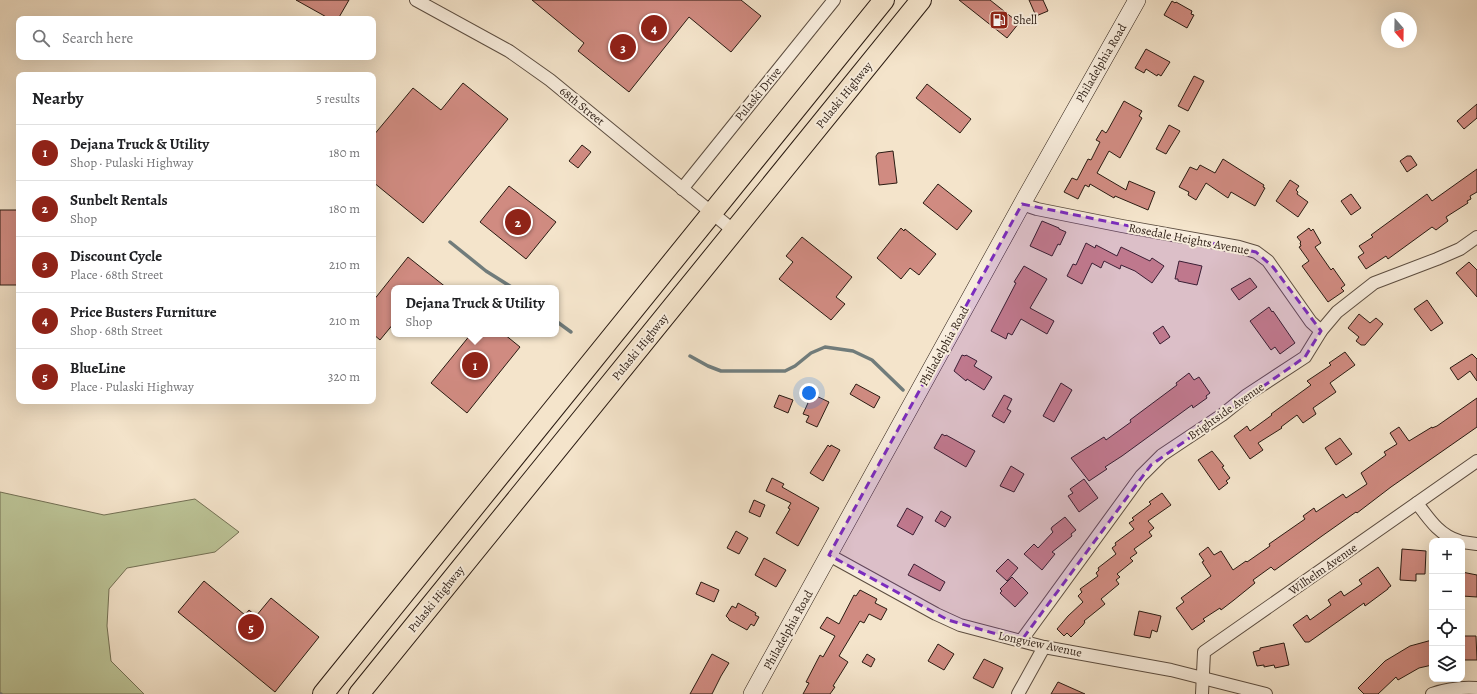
<!DOCTYPE html>
<html lang="en">
<head>
<meta charset="utf-8">
<style>
	:root { --surface:#fff; --page:#f6f6f6; --text:#202124; --muted:#757577; --line:#e0e0e0; --accent:#8f2418 }
	body { margin:0; font-family:Alegreya,serif; background:var(--page); color:var(--text) }
	.controls { position:absolute; right:12px; bottom:12px; display:grid; overflow:hidden; border-radius:8px; box-shadow:0 4px 16px #0002 }
	.controls button { width:36px; height:36px; display:grid; place-items:center; padding:0; border:0; border-bottom:1px solid var(--line); background:var(--surface); color:var(--text); font:20px sans-serif }
	.compass { position:absolute; left:1381px; top:12px; width:36px; height:36px; border-radius:50%; background:var(--surface); box-shadow:0 4px 16px #0002; rotate:160deg }
	.you { position:absolute; left:809px; top:393px; width:14px; height:14px; margin:-10px; border:3px solid #fff; border-radius:50%; background:#1a73e8; box-shadow:0 0 0 6px #1a73e833 }
	.badge { display:grid; place-items:center; width:26px; height:26px; border-radius:50%; background:var(--accent); color:#fff; font-size:13px; font-weight:700 }
	.pin { position:absolute; translate:-50% -50%; border:2px solid #fff; box-shadow:0 1px 4px #0006 }
	.popup { position:absolute; left:391px; top:285px; width:168px; height:52px; box-sizing:border-box; display:grid; place-content:center; border-radius:8px; background:var(--surface); filter:drop-shadow(0 1px 3px #0005); font-size:13px; white-space:nowrap; color:var(--muted) }
	.popup b { font-size:15px; color:var(--text) }
	.popup::after { content:''; position:absolute; left:50%; top:100%; margin-left:-8px; border:8px solid transparent; border-top-color:var(--surface) }
	.list { margin:0; padding:0; list-style:none }
	h2 { display:flex; justify-content:space-between; align-items:center; height:52px; margin:0; padding:0 16px; font-size:17px }
	h2 small { font-size:13px; font-weight:400; color:var(--muted) }
	.list li { display:grid; grid-template-columns:26px 1fr auto; gap:12px; align-items:center; box-sizing:border-box; height:56px; padding:0 16px; border-top:1px solid var(--line) }
	.list b { display:block; font-size:15px; white-space:nowrap }
	.list p { margin:0; font-size:13px; white-space:nowrap; color:var(--muted) }
	.list em { font-size:13px; font-style:normal; color:var(--muted) }
	.icon { flex:none; width:22px; height:22px; fill:none; stroke:currentColor; stroke-width:2; stroke-linecap:round; stroke-linejoin:round }
	.map { position:relative; flex:none; width:1477px; height:694px; overflow:hidden }
	.search { position:absolute; background:var(--surface); box-shadow:0 4px 16px #0002; left:16px; top:16px; width:360px; height:44px; display:flex; align-items:center; gap:10px; box-sizing:border-box; padding:0 14px; border-radius:8px; color:var(--muted); font-size:15px }
	.panel { position:absolute; background:var(--surface); box-shadow:0 4px 16px #0002; left:16px; top:72px; width:360px; height:332px; border-radius:8px }
	.map>svg:first-child { display:block }
	.green { fill:#bcc497; stroke:#737054 }
	.lines { fill:none; stroke-linecap:round; stroke-linejoin:round }
	.stream { stroke:#717c7b; stroke-width:3.5 }
	.building { fill:#d08b81; stroke:#2a1b12 }
	.minor-casing { stroke:#5c4d40; stroke-width:14 }
	.secondary-casing { stroke:#2a1b12; stroke-width:18 }
	.trunk-casing { stroke:#2a1b12; stroke-width:22 }
	.minor { stroke:#f8eddd; stroke-width:12 }
	.secondary { stroke:#f8eddd; stroke-width:17 }
	.trunk { stroke:#f4e4cb; stroke-width:20 }
	.marked { fill:#7b2cbf; fill-opacity:0.2; stroke:#7b2cbf; stroke-width:3; stroke-dasharray:8 5; stroke-linejoin:round }
	.labels { text-anchor:middle; stroke-width:4; stroke-linejoin:round; paint-order:stroke }
	.poi-label { font-size:12px; fill:#2a1b12; stroke:#f8eddd; text-anchor:start }
	.street-label { font-size:12px; fill:#2a1b12; stroke:#f8eddd }
</style>
</head>
<body>
<div class="map">
<svg width="1477" height="694" viewBox="0 0 1477 694">
	<rect width="100%" height="100%" fill="#f4e4cb"/>
	<filter id="stains"><feTurbulence type="fractalNoise" baseFrequency=".005" numOctaves="4"/><feColorMatrix values="0 0 0 0 .2 0 0 0 0 .09 0 0 0 0 .02 0 0 0 .5 -.17"/></filter>
	<radialGradient id="worn" r=".72"><stop offset=".6" stop-color="#630" stop-opacity="0"/><stop offset="1" stop-color="#630" stop-opacity=".3"/></radialGradient>
	<!-- green -->
	<polygon class="green" points="0,492 104,515 195,499 239,532 215,552 127,568 109,589 107,626 111,661 144,694 0,694"/>
	<g class="lines">
		<!-- stream -->
		<g class="stream">
			<polyline points="450,242 486,271 513,288"/>
			<polyline points="556,321 571,332"/>
			<polyline points="690,356 708,366 721,371 785,371 795,366 811,353 825,347 853,351 872,360 903,390"/>
			<polyline points="0,694 1,694"/>
		</g>
	</g>
	<!-- building -->
	<g class="building">
		<polygon points="296,0 349,0 338,19 330,19"/>
		<polygon points="532,0 741,0 761,16 731,52 689,17 629,92 578,51 584,43"/>
		<polygon points="959,0 990,0 1019,23 1007,38"/>
		<polygon points="1029,0 1043,0 1048,11 1036,16"/>
		<polygon points="1172,1 1175,3 1176,2 1192,11 1191,14 1194,15 1187,28 1164,15"/>
		<polygon points="1146,49 1170,62 1161,76 1158,74 1157,76 1146,69 1144,73 1135,68"/>
		<polygon points="1194,76 1204,81 1188,111 1178,106"/>
		<polygon points="463,83 508,119 423,223 373,182 373,136 413,88 441,110"/>
		<polygon points="927,84 971,119 960,133 916,98"/>
		<polygon points="1124,101 1142,111 1139,116 1142,118 1120,158 1109,151 1097,173 1126,190 1129,181 1155,192 1148,210 1115,196 1114,198 1090,184 1089,187 1085,185 1078,199 1064,192 1072,178 1077,180 1088,159 1091,160 1100,142 1096,140 1102,130 1106,133 1108,130"/>
		<polygon points="1477,104 1477,118 1464,129 1457,121"/>
		<polygon points="1169,125 1180,131 1166,154 1156,149"/>
		<polygon points="582,145 591,152 578,168 569,161"/>
		<polygon points="893,151 897,183 879,185 876,156 878,153"/>
		<polygon points="1407,156 1411,156 1417,165 1407,172 1400,161"/>
		<polygon points="1223,159 1264,185 1263,187 1265,188 1255,206 1231,192 1228,198 1206,183 1196,200 1188,195 1189,192 1179,187 1190,167 1197,170 1200,165 1215,173"/>
		<polygon points="1477,169 1477,192 1470,196 1471,199 1467,201 1468,203 1446,217 1448,221 1436,230 1432,227 1388,259 1386,256 1366,269 1358,257 1364,253 1359,246 1373,237 1371,235 1427,194 1432,201"/>
		<polygon points="1290,180 1299,186 1296,190 1298,192 1297,194 1308,202 1298,217 1276,201"/>
		<polygon points="938,184 972,211 957,230 923,203"/>
		<polygon points="509,186 556,222 526,259 480,222"/>
		<polygon points="1351,194 1361,208 1351,215 1341,201"/>
		<rect x="0" y="210" width="19" height="75"/>
		<polygon points="1042,221 1059,228 1059,229 1066,232 1060,245 1058,244 1052,256 1030,246"/>
		<polygon points="901,228 904,231 905,229 936,254 919,275 910,268 901,279 877,258"/>
		<polygon points="1309,228 1311,231 1313,229 1321,243 1315,247 1331,270 1333,268 1345,285 1341,288 1344,291 1328,302 1302,266 1309,261 1299,247 1301,246 1300,243 1301,242 1297,237"/>
		<polygon points="802,237 852,277 836,297 845,304 831,320 779,279 793,262 786,256"/>
		<polygon points="1086,243 1095,248 1096,245 1117,256 1121,247 1150,261 1152,258 1164,266 1152,283 1135,271 1121,265 1120,269 1104,261 1101,268 1092,263 1082,284 1067,276 1073,264 1076,265"/>
		<polygon points="408,257 447,288 394,288 394,323 380,340 373,334 373,301"/>
		<polygon points="1179,261 1202,266 1197,285 1178,281 1178,279 1175,279"/>
		<polygon points="1469,262 1477,270 1477,297 1456,273"/>
		<polygon points="1024,266 1047,279 1030,308 1054,321 1047,334 1021,319 1012,335 1008,333 1006,339 991,331 1016,283 1014,282"/>
		<polygon points="1250,278 1257,287 1239,300 1231,289"/>
		<polygon points="1427,300 1443,323 1431,331 1414,309"/>
		<polygon points="1269,307 1272,312 1273,311 1295,343 1280,354 1275,347 1271,350 1250,321"/>
		<polygon points="1359,314 1370,323 1376,318 1383,324 1365,345 1361,345 1356,341 1359,337 1348,328"/>
		<polygon points="1163,326 1170,337 1160,344 1153,333"/>
		<polygon points="471,334 504,334 520,347 467,413 431,383"/>
		<polygon points="1345,352 1355,365 1330,383 1336,392 1313,408 1316,414 1303,423 1297,415 1281,427 1282,428 1258,443 1263,450 1250,459 1234,436 1247,426 1250,431 1272,415 1271,414 1311,385 1307,381 1331,365 1329,363"/>
		<polygon points="1472,354 1477,359 1477,381 1470,371 1458,380 1450,368"/>
		<polygon points="962,355 965,356 966,355 977,361 974,366 992,377 984,390 967,379 966,381 954,371"/>
		<polygon points="1189,373 1194,380 1199,377 1210,393 1206,396 1207,398 1193,408 1192,405 1122,456 1105,467 1107,469 1089,481 1071,458 1104,437 1106,440 1131,422 1130,420 1177,385 1176,383"/>
		<polygon points="1061,383 1072,390 1054,422 1043,416"/>
		<polygon points="856,384 880,397 874,408 850,394"/>
		<polygon points="812,394 829,402 817,427 806,422 809,416 803,414"/>
		<polygon points="779,395 793,400 788,413 774,407"/>
		<polygon points="1004,395 1012,399 1007,409 1011,411 1004,423 992,416"/>
		<polygon points="1477,398 1477,427 1391,487 1357,513 1356,512 1322,536 1275,570 1274,570 1271,567 1253,580 1255,583 1234,600 1221,610 1220,608 1203,619 1205,621 1192,630 1176,608 1184,602 1181,598 1211,576 1202,562 1204,561 1199,554 1208,547 1214,555 1221,551 1233,570 1246,561 1247,562 1270,546 1269,544 1305,519 1303,516 1314,508 1316,512 1343,494 1346,498 1367,484 1361,473 1386,455 1384,452 1397,444 1390,433 1399,427 1409,441 1432,427 1432,428 1437,426"/>
		<polygon points="942,434 945,436 946,435 975,451 966,467 934,448"/>
		<polygon points="1340,438 1352,454 1336,465 1325,448"/>
		<polygon points="828,445 830,447 831,445 840,450 823,481 810,473"/>
		<polygon points="1212,451 1224,466 1222,467 1230,478 1226,481 1228,483 1219,490 1198,460"/>
		<polygon points="1011,466 1024,474 1014,492 1000,486"/>
		<polygon points="772,478 784,484 782,487 819,508 798,546 776,533 790,509 788,508 791,503 766,491"/>
		<polygon points="1084,479 1098,498 1079,512 1068,496 1073,493 1070,489"/>
		<polygon points="1162,493 1171,505 1148,521 1154,528 1149,532 1152,536 1134,549 1137,553 1130,558 1133,561 1117,574 1120,577 1116,580 1119,584 1101,599 1105,604 1084,621 1085,622 1083,625 1071,637 1067,633 1064,636 1057,629 1068,616 1083,602 1078,596 1082,592 1080,589 1098,576 1096,573 1099,570 1098,568 1116,554 1112,548 1116,545 1115,543 1134,529 1129,523 1134,520 1132,518 1151,504 1149,502"/>
		<polygon points="754,500 765,505 760,517 749,512"/>
		<polygon points="907,508 923,517 913,535 897,526"/>
		<polygon points="941,511 951,517 945,527 935,521"/>
		<polygon points="1065,517 1076,530 1071,534 1072,536 1052,552 1055,554 1042,570 1024,554 1034,544 1038,548 1053,532 1051,529 1052,527"/>
		<polygon points="736,531 748,538 739,554 727,548"/>
		<polygon points="1402,549 1426,551 1425,574 1416,574 1416,581 1400,580"/>
		<polygon points="764,558 786,570 776,587 755,575"/>
		<polygon points="1008,559 1018,568 1007,581 996,571"/>
		<polygon points="914,564 945,582 940,591 908,575"/>
		<polygon points="1378,567 1391,586 1388,588 1388,589 1365,606 1364,603 1309,642 1305,642 1293,625 1307,615 1310,620 1331,605 1328,600 1341,591 1344,596 1362,584 1359,580"/>
		<polygon points="1462,572 1477,575 1477,597 1462,596"/>
		<polygon points="1012,577 1028,593 1015,607 1000,593 1002,591 1000,589"/>
		<polygon points="204,581 245,615 249,610 256,616 271,598 319,637 275,692 178,612"/>
		<polygon points="701,582 719,590 714,602 696,594"/>
		<polygon points="860,590 877,599 875,603 887,609 881,620 869,614 864,623 860,621 839,656 848,662 833,686 835,687 830,694 803,694 809,683 806,682 820,655 823,657 835,636 820,628 827,617 839,624 854,595 856,596"/>
		<polygon points="738,603 756,613 755,615 759,617 754,626 751,624 747,630 729,620 729,619 726,616 732,606 736,608"/>
		<polygon points="1139,611 1161,616 1157,632 1152,630 1150,638 1134,635"/>
		<polygon points="1462,636 1476,636 1477,660 1462,660"/>
		<polygon points="1432,640 1432,665 1419,668 1398,680 1396,677 1378,694 1364,694 1358,688 1385,661 1410,646"/>
		<polygon points="1284,643 1289,665 1275,668 1274,665 1264,667 1264,665 1257,666 1253,652 1260,650 1260,648"/>
		<polygon points="938,644 954,654 944,670 928,661"/>
		<polygon points="712,654 729,663 721,676 712,694 690,694"/>
		<polygon points="867,654 875,659 871,667 862,662"/>
		<polygon points="984,659 1003,668 993,688 973,678"/>
		<polygon points="1058,682 1085,694 1051,694"/>
	</g>
	<g class="lines">
		<!-- minor casing -->
		<g class="minor-casing">
			<g id="minor">
				<polyline points="416,0 509,51 550,80 734,231"/>
				<polyline points="682,189 834,0"/>
				<polyline points="1022,204 1037,209 1122,226 1239,247 1256,252 1268,261 1311,322 1321,331"/>
				<path d="M1417 503C1429 519 1439 535 1459 541"/>
				<polyline points="1462,542 1477,544"/>
				<polyline points="829,555 936,614 960,625 1044,647 1171,670 1266,694"/>
				<polyline points="1021,641 1141,476 1162,455 1222,415 1247,395 1305,357 1321,331 1337,312 1374,283 1437,259 1460,249 1477,237"/>
				<polyline points="1018,694 1044,647"/>
				<polyline points="1202,694 1204,652 1477,461"/>
				<path d="M1432 694C1446 689 1462 687 1477 688"/>
			</g>
		</g>
		<!-- secondary casing -->
		<g class="secondary-casing">
			<polyline id="secondary" points="752,694 1022,204 1137,0"/>
		</g>
		<!-- trunk casing -->
		<g class="trunk-casing">
			<g id="trunk">
				<polyline points="323,694 884,0"/>
				<polyline points="359,694 921,0"/>
			</g>
		</g>
		<!-- minor -->
		<use href="#minor" class="minor"/>
		<!-- secondary -->
		<use href="#secondary" class="secondary"/>
		<!-- trunk -->
		<use href="#trunk" class="trunk"/>
	</g>
	<!-- marked area -->
	<path class="marked" d="M1022 204 1256 252 1273 267 1321 331 1305 357 1151 465 1021 641 948 620 829 555Z"/>
	<!-- icons -->
	<defs>
		<g id="fuel-square" transform="scale(1)"><rect x="-9" y="-9" width="18" height="18" rx="4" fill="#8f2418" stroke="#f8eddd"/><path d="M-5.5-6h7V0h2V4h1.3V-2.5L3-4.5l.8-.8L6-3V5H2.5V1h-1V6h-7ZM-4.2-4.7v3.2H.2V-4.7Z" fill="#fff"/></g>
	</defs>
	<g fill-rule="evenodd">
		<use href="#fuel-square" x="999" y="20"/>
	</g>
	<g class="labels">
		<!-- poi labels -->
		<g class="poi-label">
			<text x="1013" y="24">Shell</text>
		</g>
		<!-- street labels -->
		<g class="street-label">
			<text transform="translate(1101 63) rotate(-60)" y="4">Philadelphia Road</text>
			<text transform="translate(758 94) rotate(-51)" y="4">Pulaski Drive</text>
			<text transform="translate(844 95) rotate(-51)" y="4">Pulaski Highway</text>
			<text transform="translate(582 106) rotate(39)" y="4">68th Street</text>
			<text transform="translate(1189 239) rotate(11)" y="4">Rosedale Heights Avenue</text>
			<text transform="translate(944 346) rotate(-61)" y="4">Philadelphia Road</text>
			<text transform="translate(640 347) rotate(-51)" y="4">Pulaski Highway</text>
			<text transform="translate(1226 411) rotate(-35)" y="4">Brightside Avenue</text>
			<text transform="translate(1323 569) rotate(-35)" y="4">Wilhelm Avenue</text>
			<text transform="translate(436 599) rotate(-51)" y="4">Pulaski Highway</text>
			<text transform="translate(788 630) rotate(-61)" y="4">Philadelphia Road</text>
			<text transform="translate(1040 644) rotate(12)" y="4">Longview Avenue</text>
		</g>
	</g>
	<rect width="100%" height="100%" filter="url(#stains)"/>
	<rect width="100%" height="100%" fill="url(#worn)"/>
</svg>
<div class="controls">
<button>+</button>
<button>−</button>
<button><svg class="icon" aria-label="locate" viewBox="0 0 24 24"><circle cx="12" cy="12" r="6"/><path d="M12 2v4M12 18v4M2 12h4M18 12h4"/></svg></button>
<button><svg class="icon" aria-label="layers" viewBox="0 0 24 24"><path d="M12 4l9 5-9 5-9-5zM3 14l9 5 9-5"/></svg></button>
</div>
<svg class="compass" viewBox="-18 -18 36 36"><path d="M0-13l5 13h-10z" fill="#e53935"/><path d="M0 13l5-13h-10z" fill="#757577"/></svg>
<div class="you"></div>
<div class="pin badge" style="left:475px;top:365px">1</div>
<div class="popup"><b>Dejana Truck &amp; Utility</b>Shop</div>
<div class="pin badge" style="left:518px;top:222px">2</div>
<div class="pin badge" style="left:623px;top:47px">3</div>
<div class="pin badge" style="left:654px;top:28px">4</div>
<div class="pin badge" style="left:251px;top:627px">5</div>
<div class="search"><svg class="icon" aria-label="search" viewBox="0 0 24 24"><circle cx="10" cy="10" r="6"/><path d="M15 15l6 6"/></svg>Search here</div>
<section class="panel">
<h2>Nearby<small>5 results</small></h2>
<ul class="list">
<li><span class="badge">1</span><div><b>Dejana Truck &amp; Utility</b><p>Shop · Pulaski Highway</p></div><em>180 m</em></li>
<li><span class="badge">2</span><div><b>Sunbelt Rentals</b><p>Shop</p></div><em>180 m</em></li>
<li><span class="badge">3</span><div><b>Discount Cycle</b><p>Place · 68th Street</p></div><em>210 m</em></li>
<li><span class="badge">4</span><div><b>Price Busters Furniture</b><p>Shop · 68th Street</p></div><em>210 m</em></li>
<li><span class="badge">5</span><div><b>BlueLine</b><p>Place · Pulaski Highway</p></div><em>320 m</em></li>
</ul>
</section>
</div>
</body>
</html>
